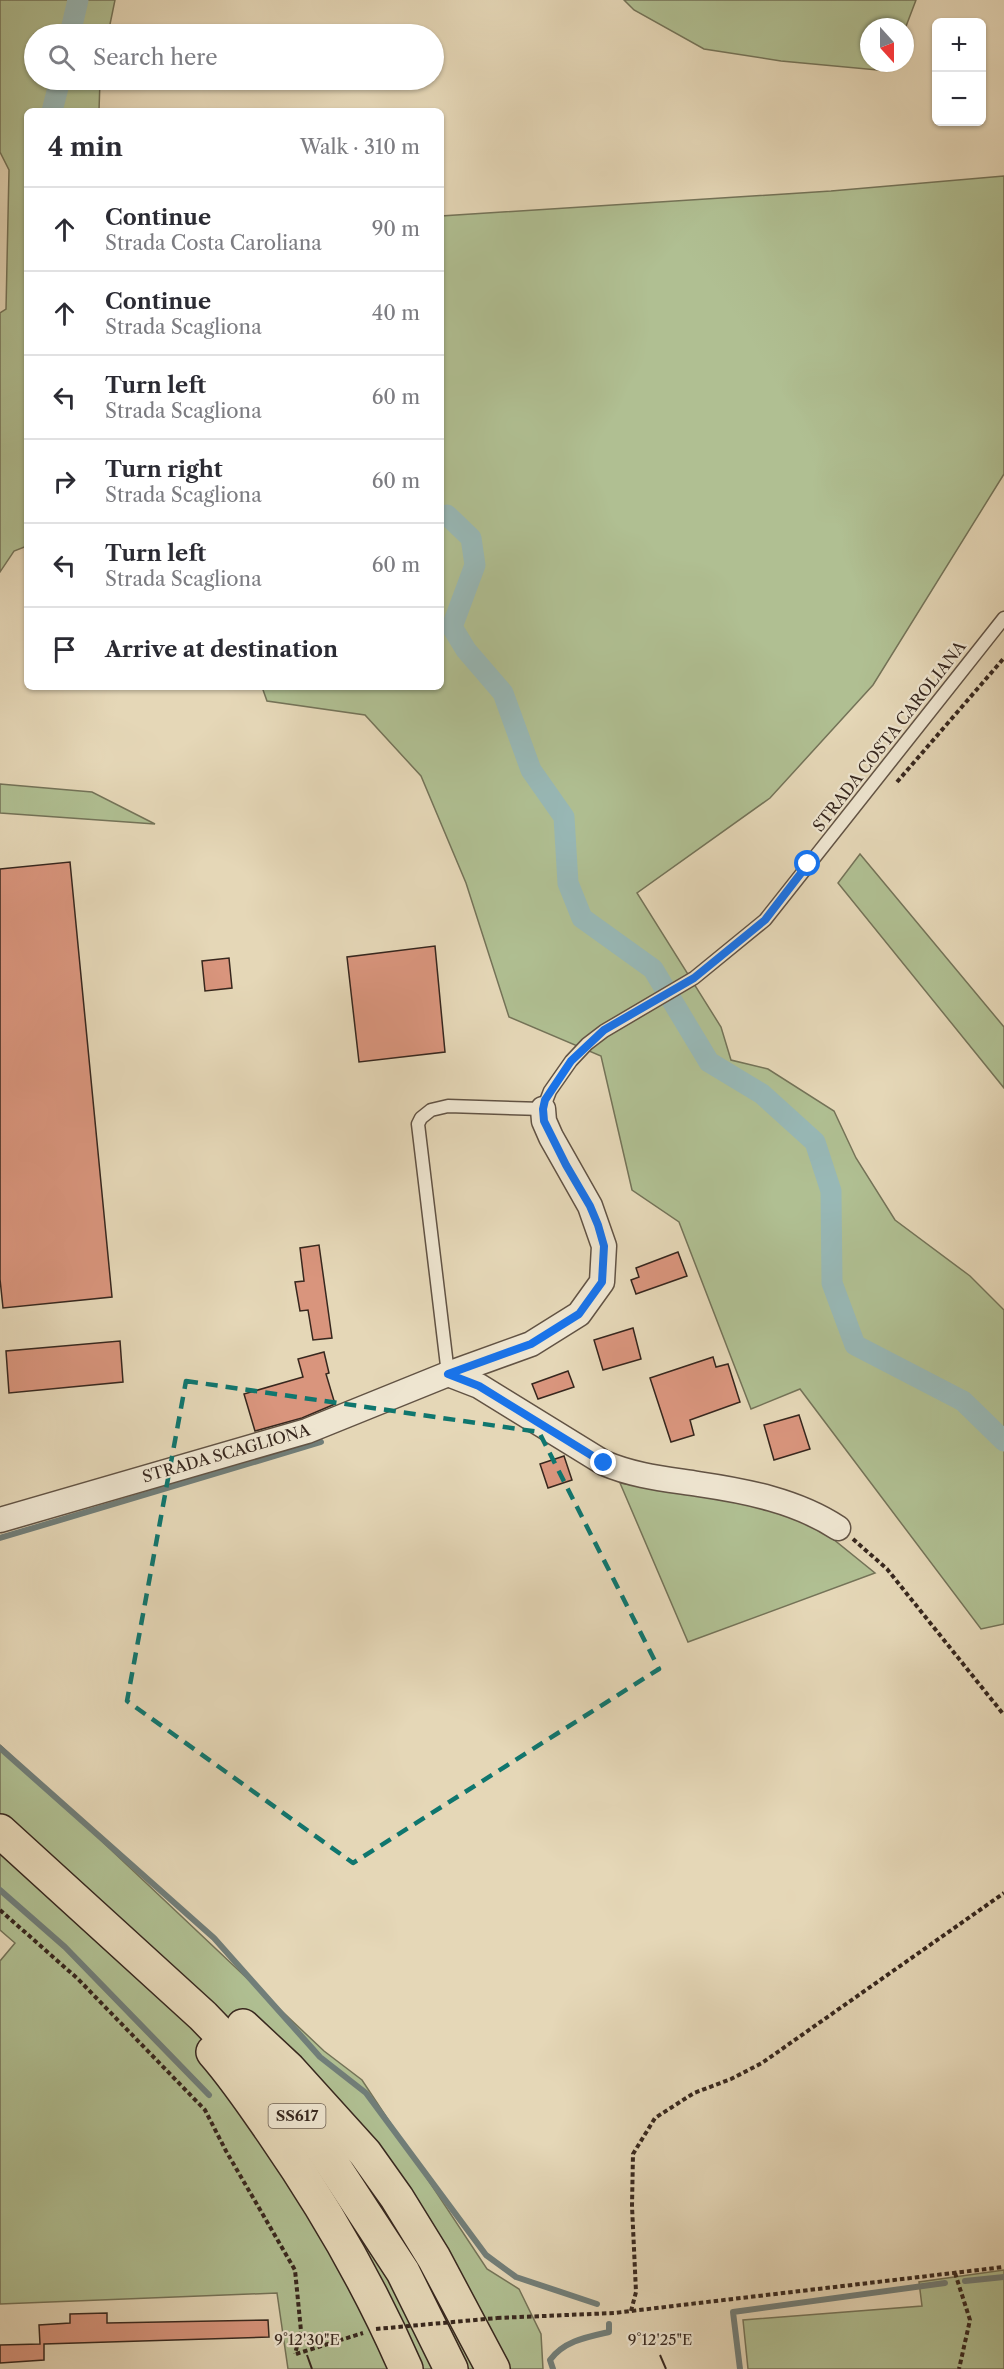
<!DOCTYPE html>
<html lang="en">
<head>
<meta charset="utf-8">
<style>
	:root { --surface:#fff; --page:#f7f7f7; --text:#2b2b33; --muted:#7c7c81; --line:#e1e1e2 }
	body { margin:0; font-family:"Libre Caslon Text",serif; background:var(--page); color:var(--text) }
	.controls { position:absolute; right:18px; top:18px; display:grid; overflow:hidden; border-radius:9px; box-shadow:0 2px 4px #0004 }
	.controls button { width:54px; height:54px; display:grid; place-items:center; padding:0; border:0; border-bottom:2px solid var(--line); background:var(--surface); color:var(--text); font:30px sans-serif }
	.compass { position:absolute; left:860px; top:18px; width:54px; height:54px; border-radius:50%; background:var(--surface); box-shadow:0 2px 4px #0004; rotate:159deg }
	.stop { position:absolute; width:18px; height:18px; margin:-14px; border:4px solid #1a73e8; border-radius:50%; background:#fff }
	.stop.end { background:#1a73e8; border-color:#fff; box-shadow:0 2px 6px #0008 }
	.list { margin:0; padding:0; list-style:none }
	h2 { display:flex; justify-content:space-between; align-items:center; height:78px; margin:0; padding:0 24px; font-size:26px }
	h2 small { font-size:20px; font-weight:400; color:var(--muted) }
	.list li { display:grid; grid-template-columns:39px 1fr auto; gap:18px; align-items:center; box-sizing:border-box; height:84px; padding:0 24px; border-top:2px solid var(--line) }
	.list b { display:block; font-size:22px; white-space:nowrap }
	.list p { margin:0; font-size:20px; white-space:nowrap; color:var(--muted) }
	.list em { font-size:20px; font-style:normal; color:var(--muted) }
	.icon { flex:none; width:33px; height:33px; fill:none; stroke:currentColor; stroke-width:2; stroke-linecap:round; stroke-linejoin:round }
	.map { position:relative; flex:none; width:1004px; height:2369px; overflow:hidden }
	.search { position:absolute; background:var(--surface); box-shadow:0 2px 4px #0004; left:24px; top:24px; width:420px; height:66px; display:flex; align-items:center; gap:15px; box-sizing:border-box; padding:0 21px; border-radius:33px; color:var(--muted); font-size:22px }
	.panel { position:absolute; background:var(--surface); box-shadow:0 2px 4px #0004; left:24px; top:108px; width:420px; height:582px; border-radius:9px }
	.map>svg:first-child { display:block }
	.green { fill:#b0bf92; stroke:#747358; stroke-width:1.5 }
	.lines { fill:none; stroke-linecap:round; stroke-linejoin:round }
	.stream { stroke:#717e79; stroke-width:6 }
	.canal { stroke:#98b8b6; stroke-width:21 }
	.building { fill:#d9957d; stroke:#37271e; stroke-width:1.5 }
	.service-casing { stroke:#625344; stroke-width:15 }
	.minor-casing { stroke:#625344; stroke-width:27 }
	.primary-casing { stroke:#37271e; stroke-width:36 }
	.path { stroke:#37271e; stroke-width:4; stroke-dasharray:4.5 3; stroke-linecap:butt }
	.service { stroke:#eee5d0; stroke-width:12 }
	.minor { stroke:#eee5d0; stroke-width:24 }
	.primary { stroke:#e5d7b7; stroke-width:33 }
	.path-bridge { stroke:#37271e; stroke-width:4; stroke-dasharray:4.5 3; stroke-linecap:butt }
	.route { stroke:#1a73e8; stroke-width:8 }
	.marked { fill:none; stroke:#0f766e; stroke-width:4.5; stroke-dasharray:12 8; stroke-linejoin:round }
	.ticks { fill:none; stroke:#37271e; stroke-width:2 }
	.labels { text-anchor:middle; stroke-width:4.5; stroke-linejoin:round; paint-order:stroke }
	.shield { fill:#eee5d0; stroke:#6e6053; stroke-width:1.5 }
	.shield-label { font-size:15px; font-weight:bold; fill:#37271e }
	.street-label { font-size:16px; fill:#37271e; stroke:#eee5d0 }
	.ticks-label { font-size:15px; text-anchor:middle; fill:#37271e; stroke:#eee5d0; stroke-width:4.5; stroke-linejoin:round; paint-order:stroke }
</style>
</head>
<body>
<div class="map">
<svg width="1004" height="2369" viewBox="0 0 1004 2369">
	<rect width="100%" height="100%" fill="#e5d7b7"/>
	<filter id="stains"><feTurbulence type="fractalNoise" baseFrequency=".00333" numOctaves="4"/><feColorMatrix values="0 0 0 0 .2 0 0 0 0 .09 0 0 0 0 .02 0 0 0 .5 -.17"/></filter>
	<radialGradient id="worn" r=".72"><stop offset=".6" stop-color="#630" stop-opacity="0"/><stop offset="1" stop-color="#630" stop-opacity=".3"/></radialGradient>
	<!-- green -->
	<g class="green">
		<polygon points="0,0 115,0 108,34 34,34 34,80 100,80 99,111 27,111 27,546 14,551 0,572 0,313 6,309 9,170 0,152"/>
		<polygon points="624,0 916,0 905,29 905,27 869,27 869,63 891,63 888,71 781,61 704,49 634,10"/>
		<polygon points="1004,176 1004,474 873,685 770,798 637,893 721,1027 731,1060 768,1069 834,1111 856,1158 895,1220 970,1276 1004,1310 1004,1624 981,1629 800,1389 751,1409 679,1222 632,1190 601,1056 509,1017 466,883 421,776 365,715 267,701 262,687 441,687 441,216 831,191"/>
		<polygon points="0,784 92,792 155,824 0,813"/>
		<polygon points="860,854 1004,1027 1004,1088 838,883"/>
		<polygon points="620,1483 764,1507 812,1522 875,1573 688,1642"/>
		<polygon points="0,1745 324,2051 362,2080 487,2269 519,2289 541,2334 543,2369 288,2369 277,2293 0,2304 0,1961 15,1943 0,1930"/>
		<polygon points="1004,2270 1004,2369 748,2369 743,2320 922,2306 919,2282"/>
	</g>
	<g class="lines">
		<!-- stream -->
		<g class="stream">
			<polyline points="0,1538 321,1442"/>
			<polyline points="0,1748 214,1938 320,2057 366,2093 486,2255 516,2277 597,2304"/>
			<polyline points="0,1890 65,1947 209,2095"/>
			<polyline points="965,2281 1004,2277"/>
			<path d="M553 2369 550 2360C564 2341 587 2337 609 2332V2324"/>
			<polyline points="740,2369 733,2312 945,2283"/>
		</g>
		<!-- canal -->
		<g class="canal">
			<polyline points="70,34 78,0"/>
			<polyline points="52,111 60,80"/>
			<polyline points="441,517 447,515 471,538 475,565 452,627 466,650 503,693 531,770 564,817 568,883 582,918 653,969 709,1062 762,1094 815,1142 831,1191 832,1283 855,1345 963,1401 1004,1441"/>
		</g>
	</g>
	<!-- building -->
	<g class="building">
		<polygon points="70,862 112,1297 3,1308 0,1279 0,869"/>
		<polygon points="435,946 445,1052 359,1062 347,957"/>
		<polygon points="229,958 232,988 205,991 202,961"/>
		<polygon points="319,1245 332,1338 313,1340 308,1310 300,1311 295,1282 304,1281 300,1248"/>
		<polygon points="678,1252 687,1276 636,1294 631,1280 639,1277 636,1268"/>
		<polygon points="633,1328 641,1359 603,1370 594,1340"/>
		<polygon points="120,1341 123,1382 9,1393 6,1351"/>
		<polygon points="324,1352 329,1373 326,1374 335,1404 302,1418 255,1431 244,1394 303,1377 298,1359"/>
		<polygon points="713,1357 716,1367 728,1364 740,1402 690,1420 694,1435 671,1442 650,1378"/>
		<polygon points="568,1371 574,1387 538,1399 532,1384"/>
		<polygon points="799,1415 810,1449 774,1460 764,1425"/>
		<polygon points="564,1456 572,1480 548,1488 540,1464"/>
		<polygon points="107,2313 107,2323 268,2320 269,2337 44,2344 44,2360 0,2363 0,2345 40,2344 39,2325 70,2323 70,2314"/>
	</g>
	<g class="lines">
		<!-- service casing -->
		<g class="service-casing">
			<polyline id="service" points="448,1374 418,1124 421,1118 431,1110 448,1106 543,1109 550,1091 571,1061 587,1044 604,1031 694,978 765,920 1004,618"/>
		</g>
		<!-- minor casing -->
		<g class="minor-casing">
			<g id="minor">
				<path d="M448 1374 479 1386 604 1463C634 1476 666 1479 698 1484 746 1491 797 1501 838 1528"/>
				<polyline points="0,1520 307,1431 448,1374 531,1344 579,1314 602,1282 604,1246 590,1206 551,1137 544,1121 543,1109"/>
			</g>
		</g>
		<!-- primary casing -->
		<g class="primary-casing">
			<g id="primary">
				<polyline points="0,1831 203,2016 282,2098 322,2148 403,2272 451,2369"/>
				<polyline points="243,2026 289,2069 365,2153 397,2198 434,2258 493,2369"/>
				<path d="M213 2052C235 2077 254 2105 273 2133 325 2208 370 2286 406 2369"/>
			</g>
		</g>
		<!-- path -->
		<g class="path">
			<polyline points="897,782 1004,658"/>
			<polyline points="853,1539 887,1569 1004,1715"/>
			<polyline points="0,1910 78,1979 205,2110 226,2151 295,2270 301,2331 295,2354"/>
			<polyline points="955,2273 970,2320 959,2369"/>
			<polyline points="631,2311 636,2292 632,2206 633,2154 655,2118 694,2093 731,2079 762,2063 1004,1893"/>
			<polyline points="497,2318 614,2313 1004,2267"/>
			<polyline points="296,2354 363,2333"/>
		</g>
		<!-- service -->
		<use href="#service" class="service"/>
		<!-- minor -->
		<use href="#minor" class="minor"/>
		<!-- primary -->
		<use href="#primary" class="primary"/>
		<!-- path-bridge -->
		<polyline class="path-bridge" points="376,2329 497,2318"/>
	</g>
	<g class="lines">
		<!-- route -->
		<polyline class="route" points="604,1463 479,1386 448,1374 531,1344 579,1314 602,1282 604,1246 598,1225 590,1206 566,1165 544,1121 543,1109 545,1100 571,1061 604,1030 694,978 765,920 808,864"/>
	</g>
	<!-- marked area -->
	<path class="marked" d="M186 1381 539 1432 659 1669 353 1863 127 1701Z"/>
	<!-- ticks -->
	<path class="ticks" d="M307 2355 312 2369M660 2355 666 2369"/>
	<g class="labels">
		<!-- shield labels -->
		<rect class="shield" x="268.5" y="2104" width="57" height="24" rx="4.5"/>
		<g class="shield-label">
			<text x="297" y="2121">SS617</text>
		</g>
		<!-- street labels -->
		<g class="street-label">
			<text transform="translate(889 736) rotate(-52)" y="6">STRADA COSTA CAROLIANA</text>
			<text transform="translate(226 1453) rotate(-16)" y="6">STRADA SCAGLIONA</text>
		</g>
	</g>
	<g class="ticks-label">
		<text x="307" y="2345">9°12'30"E</text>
		<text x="660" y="2345">9°12'25"E</text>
	</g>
	<rect width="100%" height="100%" filter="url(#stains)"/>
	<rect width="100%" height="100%" fill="url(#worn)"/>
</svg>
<div class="controls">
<button>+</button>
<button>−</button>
</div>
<svg class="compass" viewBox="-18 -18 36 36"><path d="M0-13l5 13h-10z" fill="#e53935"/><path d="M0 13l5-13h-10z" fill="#7c7c81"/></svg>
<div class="stop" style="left:808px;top:864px"></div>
<div class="stop end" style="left:604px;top:1463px"></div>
<div class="search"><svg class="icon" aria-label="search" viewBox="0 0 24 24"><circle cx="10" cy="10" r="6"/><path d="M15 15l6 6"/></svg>Search here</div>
<section class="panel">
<h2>4 min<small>Walk · 310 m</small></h2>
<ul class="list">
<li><svg class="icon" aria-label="ahead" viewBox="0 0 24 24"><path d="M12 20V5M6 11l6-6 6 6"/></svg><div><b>Continue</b><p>Strada Costa Caroliana</p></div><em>90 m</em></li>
<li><svg class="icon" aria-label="ahead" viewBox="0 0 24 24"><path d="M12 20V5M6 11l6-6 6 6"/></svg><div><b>Continue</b><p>Strada Scagliona</p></div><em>40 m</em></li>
<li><svg class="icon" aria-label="left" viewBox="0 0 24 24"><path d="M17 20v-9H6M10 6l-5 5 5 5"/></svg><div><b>Turn left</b><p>Strada Scagliona</p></div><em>60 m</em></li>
<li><svg class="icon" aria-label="right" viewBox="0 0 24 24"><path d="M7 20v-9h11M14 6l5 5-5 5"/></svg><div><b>Turn right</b><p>Strada Scagliona</p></div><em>60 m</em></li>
<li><svg class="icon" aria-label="left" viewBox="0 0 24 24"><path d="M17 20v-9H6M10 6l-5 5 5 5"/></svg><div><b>Turn left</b><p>Strada Scagliona</p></div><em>60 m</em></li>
<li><svg class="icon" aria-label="arrive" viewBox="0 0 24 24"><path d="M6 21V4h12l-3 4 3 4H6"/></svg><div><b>Arrive at destination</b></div></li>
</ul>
</section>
</div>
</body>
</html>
